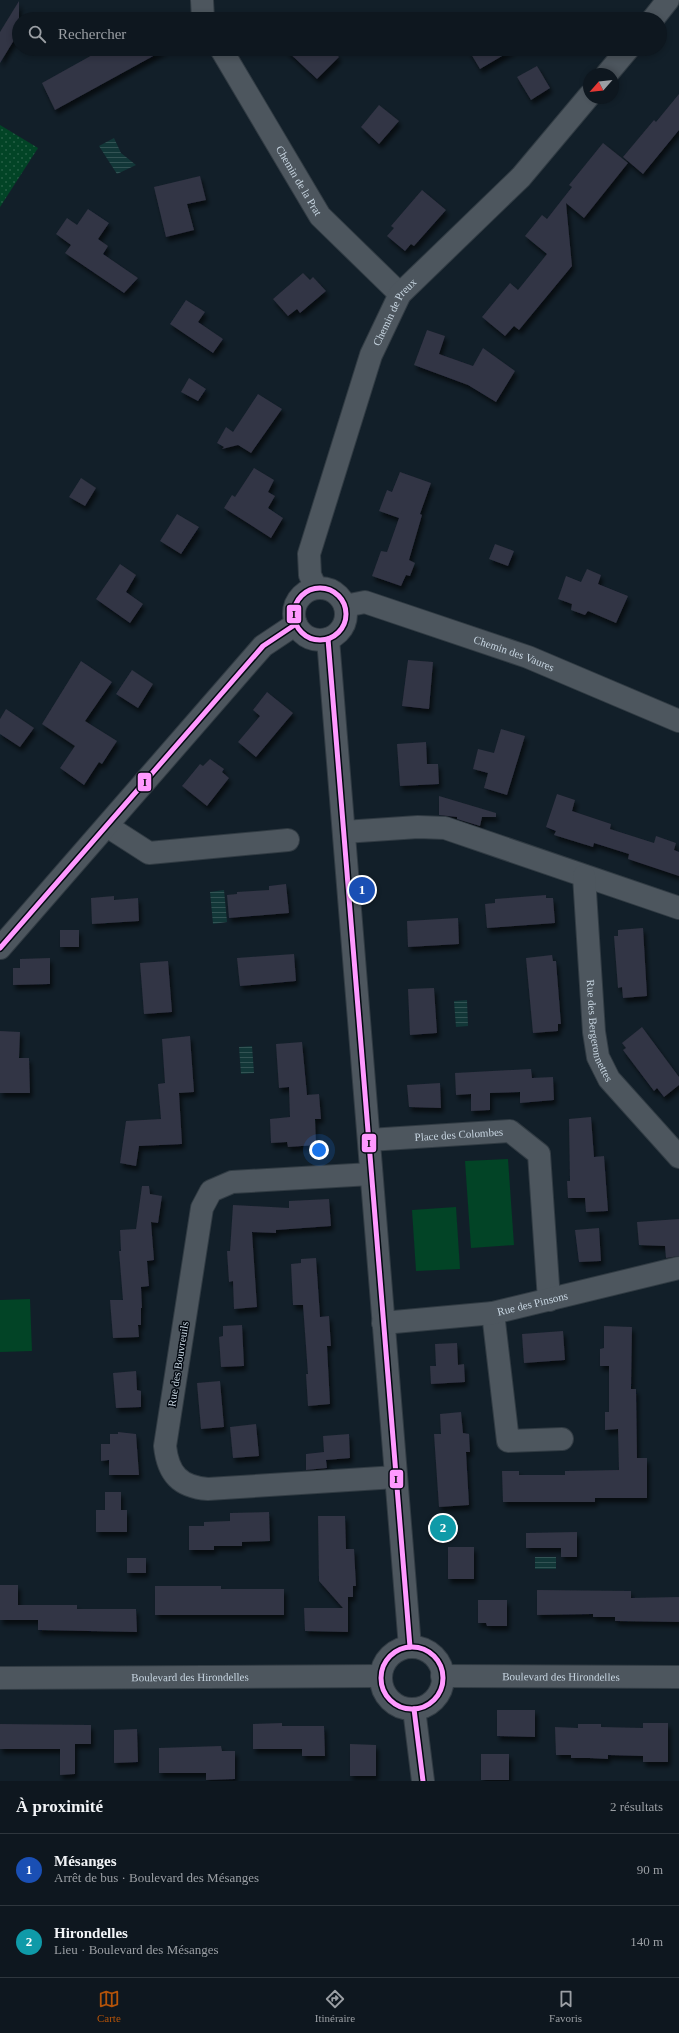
<!DOCTYPE html>
<html lang="fr">
<head>
<meta charset="utf-8">
<style>
	:root { --surface:#0e171f; --page:#172028; --text:#f1f3f6; --muted:#9b9fa4; --line:#2e363d; --accent:#b45309 }
	body { margin:0; font-family:"Times New Roman",serif; background:var(--page); color:var(--text) }
	.compass { position:absolute; left:583px; top:68px; width:36px; height:36px; border-radius:50%; background:var(--surface); box-shadow:0 2px 6px #0003; rotate:242deg }
	.you { position:absolute; left:319px; top:1150px; width:14px; height:14px; margin:-10px; border:3px solid #fff; border-radius:50%; background:#1a73e8; box-shadow:0 0 0 6px #1a73e833 }
	.badge { display:grid; place-items:center; width:26px; height:26px; border-radius:50%; background:var(--accent); color:#fff; font-size:13px; font-weight:700 }
	.pin { position:absolute; translate:-50% -50%; border:2px solid #fff; box-shadow:0 1px 4px #0006 }
	.list { margin:0; padding:0; list-style:none }
	h2 { display:flex; justify-content:space-between; align-items:center; height:52px; margin:0; padding:0 16px; font-size:17px }
	h2 small { font-size:13px; font-weight:400; color:var(--muted) }
	.list li { display:grid; grid-template-columns:26px 1fr auto; gap:12px; align-items:center; box-sizing:border-box; height:72px; padding:0 16px; border-top:1px solid var(--line) }
	.list b { display:block; font-size:15px; white-space:nowrap }
	.list p { margin:0; font-size:13px; white-space:nowrap; color:var(--muted) }
	.list em { font-size:13px; font-style:normal; color:var(--muted) }
	.icon { flex:none; width:22px; height:22px; fill:none; stroke:currentColor; stroke-width:2; stroke-linecap:round; stroke-linejoin:round }
	.map { position:relative; flex:none; width:679px; height:1781px; overflow:hidden }
	.search { position:absolute; background:var(--surface); box-shadow:0 2px 6px #0003; left:12px; right:12px; top:12px; height:44px; display:flex; align-items:center; gap:10px; box-sizing:border-box; padding:0 14px; border-radius:22px; color:var(--muted); font-size:15px }
	.sheet { height:196px; background:var(--surface) }
	nav { display:flex; justify-content:space-around; align-items:center; box-sizing:border-box; height:56px; border-top:1px solid var(--line); background:var(--surface); font-size:11px; color:var(--muted) }
	nav a { display:grid; justify-items:center; gap:2px }
	nav .on { color:var(--accent) }
	.map>svg:first-child { display:block }
	.grass { fill:url(#grass-dots) }
	.park { fill:#024426 }
	.water { fill:url(#water-rules) }
	.building { fill:#323444; filter:url(#shadow) }
	.lines { fill:none; stroke-linecap:round; stroke-linejoin:round }
	.minor-casing { stroke:#313b43; stroke-width:24 }
	.minor { stroke:#4d565e; stroke-width:22 }
	.bus-1-casing { stroke:#030911; stroke-width:8 }
	.bus-1 { stroke:#f9f; stroke-width:5 }
	.labels { text-anchor:middle; stroke-width:3; stroke-linejoin:round; paint-order:stroke }
	.street-label { font-size:11px; fill:#c7d5e1; stroke:#030911 }
	.line-badge { stroke:#030911; stroke-width:1.5 }
	.pale-badge-label { font-size:11px; text-anchor:middle; font-weight:bold; fill:#111 }
</style>
</head>
<body>
<div class="map">
<svg width="679" height="1781" viewBox="0 0 679 1781">
	<defs>
		<pattern id="grass-dots" width="8" height="8" patternUnits="userSpaceOnUse"><rect width="8" height="8" fill="#024426"/><path d="M2 2h.1M6 6h.1" fill="none" stroke="#255e45" stroke-width="1.8" stroke-linecap="round"/></pattern>
		<pattern id="water-rules" width="6" height="5" patternUnits="userSpaceOnUse"><rect width="6" height="5" fill="#123738"/><path d="M0 2.5h6" fill="none" stroke="#335354"/></pattern>
		<filter id="shadow"><feDropShadow dx="2.5" dy="4.5" stdDeviation="2" flood-color="#0009"/></filter>
	</defs>
	<rect width="100%" height="100%" fill="#121f29"/>
	<!-- grass -->
	<polygon class="grass" points="0,125 38,148 0,207"/>
	<!-- park -->
	<g class="park">
		<polygon points="508,1159 514,1245 471,1248 465,1161"/>
		<polygon points="456,1207 460,1269 416,1271 412,1210"/>
		<polygon points="30,1299 32,1351 0,1352 0,1300"/>
	</g>
	<!-- water -->
	<g class="water">
		<polygon points="114,138 121,153 136,165 117,174 99,146"/>
		<polygon points="224,890 227,922 213,924 210,892"/>
		<polygon points="467,1000 468,1026 456,1027 454,1001"/>
		<polygon points="252,1046 254,1073 241,1074 239,1047"/>
		<rect x="535" y="1557" width="21" height="12"/>
	</g>
	<!-- building -->
	<g class="building">
		<polygon points="19,1 19,32 0,63 0,32"/>
		<polygon points="103,49 166,49 55,110 42,83"/>
		<polygon points="285,49 331,49 339,57 317,79"/>
		<polygon points="468,49 514,49 480,69"/>
		<polygon points="537,66 550,88 531,100 517,77"/>
		<polygon points="679,94 679,130 643,174 623,157 654,120 656,122"/>
		<polygon points="379,105 399,121 379,144 361,127"/>
		<polygon points="603,143 628,163 584,218 566,203 572,266 519,330 514,326 505,336 482,317 510,283 518,290 547,254 525,236 542,215 547,219 572,187 569,185"/>
		<polygon points="200,176 206,200 187,204 194,230 166,237 154,187"/>
		<polygon points="422,190 446,210 414,246 411,244 405,251 387,236 394,228 391,226"/>
		<polygon points="88,209 109,223 98,239 108,246 103,254 138,278 124,293 65,253 71,245 56,234 67,218 77,225"/>
		<polygon points="303,273 310,280 313,277 326,291 300,313 297,309 288,316 273,299"/>
		<polygon points="186,300 205,312 198,322 223,339 213,353 170,324"/>
		<polygon points="427,330 445,336 439,354 473,366 483,348 515,371 496,402 468,385 414,365"/>
		<polygon points="189,378 206,389 198,401 181,392"/>
		<polygon points="258,394 282,409 251,453 238,445 222,449 224,447 217,443 226,427 233,432"/>
		<polygon points="254,468 274,480 268,492 275,496 268,508 283,518 271,538 224,508 232,495 235,497"/>
		<polygon points="400,472 431,483 420,514 422,515 409,560 415,563 410,576 406,575 401,586 372,576 381,551 387,552 399,518 379,511 387,490 392,492"/>
		<polygon points="81,478 96,488 85,506 69,497"/>
		<polygon points="177,514 199,527 181,554 160,541"/>
		<polygon points="495,544 514,551 508,566 489,559"/>
		<polygon points="120,564 136,575 126,592 143,604 130,623 96,599"/>
		<polygon points="587,569 601,575 598,584 628,596 616,623 588,611 585,615 571,610 572,604 558,599 566,576 581,582"/>
		<polygon points="408,660 433,662 429,709 402,706"/>
		<polygon points="81,661 112,682 85,721 117,741 102,764 99,762 84,785 60,768 75,746 42,724"/>
		<polygon points="132,670 153,684 138,708 116,694"/>
		<polygon points="267,692 293,713 256,757 238,742 260,716 253,710"/>
		<polygon points="6,709 34,728 20,747 0,734 0,719"/>
		<polygon points="501,729 525,736 507,795 484,788 488,773 473,769 478,749 494,753"/>
		<polygon points="426,742 427,764 438,764 439,784 400,786 397,744"/>
		<polygon points="210,759 224,769 222,772 229,778 207,806 182,786 200,764 203,766"/>
		<polygon points="557,794 575,800 572,811 611,824 610,829 654,843 656,836 676,843 674,850 679,852 679,876 628,859 629,854 594,843 593,847 554,835 556,831 546,827"/>
		<polygon points="439,796 496,813 496,817 482,817 480,826 457,819 457,817 439,815"/>
		<polygon points="286,884 289,913 229,918 227,895 237,894 237,892 269,890 269,886"/>
		<polygon points="546,895 546,898 553,898 555,923 487,928 485,904 495,903 495,899"/>
		<polygon points="114,896 114,900 138,898 139,921 92,924 91,898"/>
		<polygon points="458,918 459,944 408,947 407,921"/>
		<polygon points="643,928 647,996 623,998 622,987 618,988 614,936 618,936 618,930"/>
		<rect x="60" y="930" width="19" height="17"/>
		<polygon points="294,954 296,981 240,986 237,958"/>
		<polygon points="552,955 553,961 556,961 561,1024 558,1024 558,1031 533,1033 526,958"/>
		<polygon points="50,958 50,984 13,985 13,968 20,968 20,959"/>
		<polygon points="168,961 172,1012 144,1014 140,963"/>
		<polygon points="434,988 437,1033 410,1035 408,989"/>
		<polygon points="642,1027 679,1077 679,1085 664,1097 657,1088 654,1091 623,1050 626,1048 622,1043"/>
		<polygon points="0,1031 20,1032 19,1058 29,1058 30,1093 0,1093"/>
		<polygon points="190,1036 194,1092 179,1093 182,1144 139,1146 136,1166 120,1163 126,1121 161,1119 158,1084 165,1083 162,1039"/>
		<polygon points="302,1042 307,1095 319,1094 321,1119 315,1119 316,1145 288,1147 287,1142 271,1143 270,1119 290,1117 289,1087 279,1088 276,1044"/>
		<polygon points="531,1069 532,1078 553,1077 554,1100 520,1103 520,1092 490,1093 490,1110 471,1111 471,1094 456,1095 455,1073"/>
		<polygon points="440,1083 441,1108 409,1107 407,1085"/>
		<polygon points="591,1117 594,1157 604,1156 608,1211 586,1212 585,1198 568,1198 567,1181 570,1181 569,1119"/>
		<polygon points="142,1186 149,1186 150,1194 162,1196 158,1223 151,1222 154,1260 147,1261 149,1286 141,1287 142,1308 141,1308 141,1325 138,1325 139,1337 113,1338 110,1300 123,1300 119,1251 121,1251 120,1230 136,1229"/>
		<polygon points="329,1199 331,1226 276,1230 276,1233 252,1232 257,1307 234,1309 233,1281 229,1282 227,1251 230,1251 233,1205 289,1208 289,1201"/>
		<polygon points="679,1219 679,1256 666,1258 665,1246 639,1245 637,1222"/>
		<polygon points="599,1228 601,1261 579,1262 575,1230"/>
		<polygon points="316,1258 320,1317 329,1316 331,1346 327,1346 330,1404 308,1406 306,1374 308,1374 303,1305 293,1305 291,1264 301,1263 301,1259"/>
		<polygon points="242,1325 244,1366 221,1367 219,1337 223,1336 223,1326"/>
		<polygon points="604,1326 632,1327 631,1389 636,1389 637,1458 647,1458 647,1498 595,1498 595,1502 503,1502 502,1471 519,1471 519,1475 565,1475 565,1471 619,1470 618,1429 605,1430 605,1412 609,1412 609,1366 600,1366 600,1349 604,1348"/>
		<polygon points="563,1331 565,1360 524,1363 522,1334"/>
		<polygon points="457,1343 458,1365 464,1364 465,1382 431,1384 430,1366 436,1366 435,1344"/>
		<polygon points="136,1371 137,1390 141,1391 141,1407 116,1408 113,1373"/>
		<polygon points="220,1381 224,1427 201,1429 197,1383"/>
		<polygon points="461,1412 463,1433 469,1434 470,1452 466,1452 469,1505 439,1507 434,1434 441,1434 440,1414"/>
		<polygon points="256,1424 259,1456 233,1458 230,1427"/>
		<polygon points="118,1432 136,1434 139,1475 109,1475 109,1460 101,1461 101,1444 110,1444 110,1434 118,1434"/>
		<polygon points="349,1434 350,1458 326,1460 327,1468 306,1470 306,1454 324,1452 323,1436"/>
		<polygon points="105,1492 121,1492 121,1510 127,1510 127,1532 96,1532 96,1510 105,1510"/>
		<polygon points="269,1512 270,1541 242,1542 242,1546 214,1546 214,1550 189,1550 189,1526 204,1526 204,1522 230,1521 230,1513"/>
		<polygon points="318,1516 345,1516 346,1549 354,1549 356,1586 353,1586 353,1597 348,1597 348,1632 305,1631 304,1608 343,1608 319,1581"/>
		<polygon points="577,1532 577,1557 561,1557 561,1548 526,1548 526,1533"/>
		<rect x="448" y="1547" width="26" height="32"/>
		<rect x="127" y="1558" width="19" height="15"/>
		<polygon points="0,1585 18,1585 18,1605 77,1605 77,1609 136,1609 137,1632 38,1630 38,1620 0,1620"/>
		<polygon points="155,1586 221,1586 221,1589 284,1589 284,1615 155,1615"/>
		<polygon points="537,1590 631,1591 631,1598 679,1597 679,1622 615,1621 615,1617 593,1617 593,1614 537,1615"/>
		<polygon points="478,1600 507,1600 507,1626 487,1626 486,1623 478,1623"/>
		<polygon points="497,1710 535,1710 535,1737 497,1736"/>
		<polygon points="282,1723 282,1726 324,1726 325,1756 302,1756 302,1749 253,1749 253,1724"/>
		<polygon points="643,1723 668,1723 668,1762 643,1762 643,1756 608,1755 608,1759 589,1758 571,1758 571,1755 556,1755 555,1727 578,1728 578,1724 601,1724 601,1727 643,1728"/>
		<polygon points="0,1724 91,1725 91,1744 75,1744 75,1774 60,1775 60,1749 0,1749"/>
		<polygon points="137,1729 138,1762 114,1763 114,1730"/>
		<polygon points="350,1744 376,1745 376,1776 350,1776"/>
		<polygon points="221,1746 222,1751 235,1751 235,1779 206,1780 206,1773 159,1773 159,1748"/>
		<rect x="481" y="1754" width="28" height="26"/>
	</g>
	<g class="lines">
		<!-- minor casing -->
		<g class="minor-casing">
			<g id="minor">
				<polyline points="202,0 203,19"/>
				<polyline points="653,19 668,0"/>
				<path id="s1" d="M221 49 320 216 400 294"/>
				<polyline points="607,74 628,49"/>
				<circle cx="320" cy="614" r="26"/>
				<path id="s2" d="M316 588 310 575 309 554 371 355 400 294 521 177 589 96"/>
				<path id="s3" d="M345 606 365 602 528 657 679 721"/>
				<polyline points="328,639 410,1647"/>
				<polyline points="107,826 149,853 288,840"/>
				<polyline points="344,832 418,827 445,828 679,908"/>
				<path id="s4" d="M584 876 594 1032 598 1057 609 1079 679 1157"/>
				<polyline points="0,948 263,646 296,624"/>
				<path id="s5" d="M369 1140 510 1131 539 1154 549 1300"/>
				<path d="M371 1174 232 1182 211 1191 202 1208 165 1446C168 1474 180 1487 208 1489L396 1477"/>
				<polyline points="493,1313 508,1441 562,1439"/>
				<path id="s6" d="M383 1323 493 1313 679 1268"/>
				<circle cx="412" cy="1678" r="31"/>
				<path id="s7" d="M442 1676 679 1677"/>
				<path id="s8" d="M0 1678 381 1676"/>
				<polyline points="414,1709 423,1781"/>
			</g>
		</g>
		<!-- minor -->
		<use href="#minor" class="minor"/>
		<!-- bus-1 casing -->
		<g class="bus-1-casing">
			<g id="bus-1">
				<circle cx="320" cy="614" r="26"/>
				<polyline points="328,639 410,1647"/>
				<polyline points="0,948 263,646 296,624"/>
				<circle cx="412" cy="1678" r="31"/>
				<polyline points="414,1709 423,1781"/>
			</g>
		</g>
		<!-- bus-1 -->
		<use href="#bus-1" class="bus-1"/>
	</g>
	<g class="labels">
		<!-- street labels -->
		<g class="street-label">
			<text dy="4" stroke="none"><textPath href="#s1" startOffset="153">Chemin de la Prat</textPath></text>
			<text dy="4" stroke="none"><textPath href="#s2" startOffset="293">Chemin de Preux</textPath></text>
			<text dy="4" stroke="none"><textPath href="#s3" startOffset="178">Chemin des Vaures</textPath></text>
			<text dy="4" stroke="none"><textPath href="#s4" startOffset="156">Rue des Bergeronnettes</textPath></text>
			<text dy="4" stroke="none"><textPath href="#s5" startOffset="90">Place des Colombes</textPath></text>
			<text dy="4" stroke="none"><textPath href="#s6" startOffset="151">Rue des Pinsons</textPath></text>
			<text transform="translate(178 1364) rotate(-81)" y="4">Rue des Bouvreuils</text>
			<text dy="4" stroke="none"><textPath href="#s8" startOffset="190">Boulevard des Hirondelles</textPath></text>
			<text dy="4" stroke="none"><textPath href="#s7" startOffset="119">Boulevard des Hirondelles</textPath></text>
		</g>
	</g>
	<g class="line-badge">
		<rect x="286" y="604" width="16" height="20" rx="4" fill="#f9f"/>
		<rect x="137" y="772" width="15" height="20" rx="4" fill="#f9f"/>
		<rect x="361" y="1133" width="16" height="20" rx="4" fill="#f9f"/>
		<rect x="389" y="1469" width="15" height="20" rx="4" fill="#f9f"/>
	</g>
	<g class="pale-badge-label">
		<text x="294" y="618">I</text>
		<text x="145" y="786">I</text>
		<text x="369" y="1147">I</text>
		<text x="396" y="1483">I</text>
	</g>
</svg>
<svg class="compass" viewBox="-18 -18 36 36"><path d="M0-13l5 13h-10z" fill="#e53935"/><path d="M0 13l5-13h-10z" fill="#9b9fa4"/></svg>
<div class="you"></div>
<div class="pin badge" style="left:362px;top:890px;background:#1a4fb4">1</div>
<div class="pin badge" style="left:443px;top:1528px;background:#0f9aa8">2</div>
<div class="search"><svg class="icon" aria-label="search" viewBox="0 0 24 24"><circle cx="10" cy="10" r="6"/><path d="M15 15l6 6"/></svg>Rechercher</div>
</div>
<section class="sheet">
<h2>À proximité<small>2 résultats</small></h2>
<ul class="list">
<li><span class="badge" style="background:#1a4fb4">1</span><div><b>Mésanges</b><p>Arrêt de bus · Boulevard des Mésanges</p></div><em>90 m</em></li>
<li><span class="badge" style="background:#0f9aa8">2</span><div><b>Hirondelles</b><p>Lieu · Boulevard des Mésanges</p></div><em>140 m</em></li>
</ul>
</section>
<nav>
<a class="on"><svg class="icon" aria-label="map" viewBox="0 0 24 24"><path d="M3 6l6-2 6 2 6-2v14l-6 2-6-2-6 2zM9 4v14M15 6v14"/></svg>Carte</a>
<a><svg class="icon" aria-label="directions" viewBox="0 0 24 24"><path d="M12 3l9 9-9 9-9-9zM9 14v-3h6M13 9l2 2-2 2"/></svg>Itinéraire</a>
<a><svg class="icon" aria-label="saved" viewBox="0 0 24 24"><path d="M7 4h10v16l-5-4-5 4z"/></svg>Favoris</a>
</nav>
</body>
</html>
